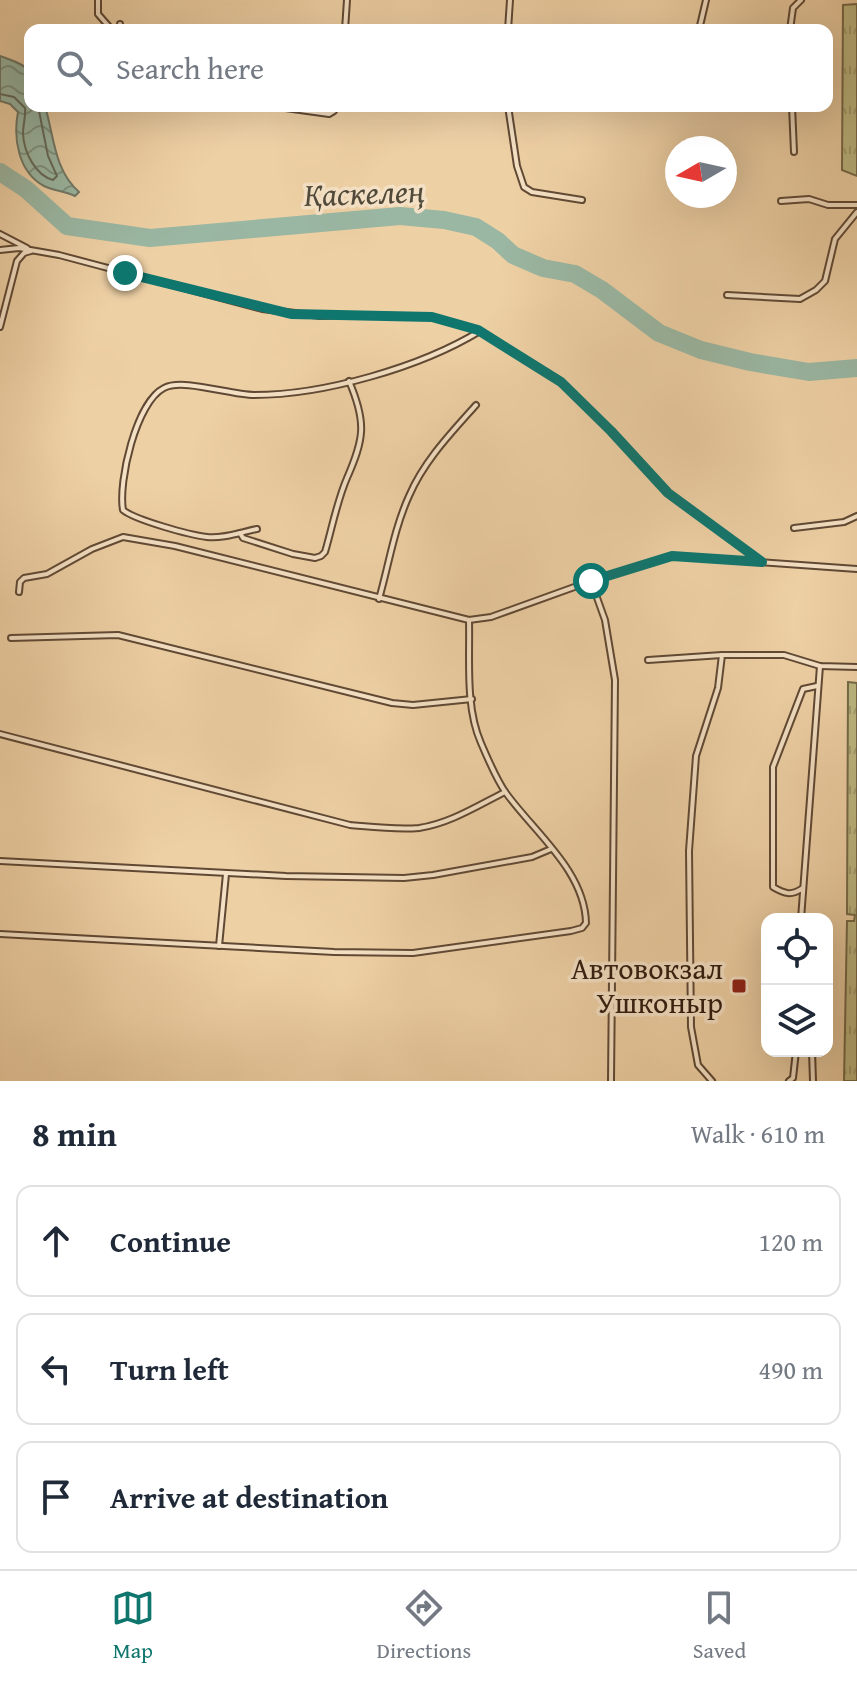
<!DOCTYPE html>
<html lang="en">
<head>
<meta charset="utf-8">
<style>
	:root { --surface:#fff; --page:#f2f2f3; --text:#1f2937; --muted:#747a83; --line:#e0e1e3; --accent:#0f766e }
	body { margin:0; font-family:"Gentium Book Plus",serif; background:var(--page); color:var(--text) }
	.controls { position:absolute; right:24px; bottom:24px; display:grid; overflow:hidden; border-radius:16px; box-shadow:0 8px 32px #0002 }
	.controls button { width:72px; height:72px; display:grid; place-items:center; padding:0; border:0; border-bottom:2px solid var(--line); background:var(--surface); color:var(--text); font:40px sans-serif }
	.compass { position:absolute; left:665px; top:136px; width:72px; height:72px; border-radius:50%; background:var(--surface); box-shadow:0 8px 32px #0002; rotate:261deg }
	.stop { position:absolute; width:24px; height:24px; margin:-18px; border:6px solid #0f766e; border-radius:50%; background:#fff }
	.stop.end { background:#0f766e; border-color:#fff; box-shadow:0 2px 8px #0008 }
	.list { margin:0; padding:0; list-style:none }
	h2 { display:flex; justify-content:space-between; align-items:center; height:104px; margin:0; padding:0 32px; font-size:34px }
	h2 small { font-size:26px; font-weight:400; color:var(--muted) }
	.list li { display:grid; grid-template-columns:52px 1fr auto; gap:24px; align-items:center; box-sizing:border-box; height:112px; margin:0 16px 16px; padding:0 16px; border:2px solid var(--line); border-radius:16px }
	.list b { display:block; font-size:30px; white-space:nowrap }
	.list em { font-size:26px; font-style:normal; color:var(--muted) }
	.icon { flex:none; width:44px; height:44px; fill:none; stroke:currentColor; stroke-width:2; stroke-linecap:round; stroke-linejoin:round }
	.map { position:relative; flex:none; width:857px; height:1081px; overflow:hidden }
	.search { position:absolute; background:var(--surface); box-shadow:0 8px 32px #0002; left:24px; right:24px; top:24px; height:88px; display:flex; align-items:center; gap:20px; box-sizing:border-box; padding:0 28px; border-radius:16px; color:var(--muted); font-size:30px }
	.sheet { height:488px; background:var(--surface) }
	nav { display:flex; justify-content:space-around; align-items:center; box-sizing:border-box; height:112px; border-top:2px solid var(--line); background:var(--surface); font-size:22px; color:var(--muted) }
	nav a { display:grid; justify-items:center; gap:4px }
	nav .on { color:var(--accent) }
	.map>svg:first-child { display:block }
	.grass { fill:url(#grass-tufts); stroke:#766a49; stroke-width:2 }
	.water { fill:url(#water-waves); stroke:#707968; stroke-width:2 }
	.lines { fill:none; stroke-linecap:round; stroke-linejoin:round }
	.shore { stroke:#656a59; stroke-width:2 }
	.river { stroke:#9ab7a3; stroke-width:18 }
	.service-casing { stroke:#604934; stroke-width:8 }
	.service { stroke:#f4e0c4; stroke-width:4 }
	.route { stroke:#0f766e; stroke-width:10 }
	.poi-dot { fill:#8f2418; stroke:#f4e0c4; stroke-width:3 }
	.labels { text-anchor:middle; stroke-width:7; stroke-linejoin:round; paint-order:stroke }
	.poi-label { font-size:30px; fill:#301c0f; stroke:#f4e0c4; text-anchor:end }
	.water-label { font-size:32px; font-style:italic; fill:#504a3b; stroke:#f4e0c4 }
</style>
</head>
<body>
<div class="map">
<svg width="857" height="1081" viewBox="0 0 857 1081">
	<defs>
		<pattern id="grass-tufts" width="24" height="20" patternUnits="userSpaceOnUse" patternTransform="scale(2)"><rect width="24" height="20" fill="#bdb983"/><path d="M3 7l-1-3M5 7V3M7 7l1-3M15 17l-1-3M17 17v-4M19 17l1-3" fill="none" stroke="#a39e70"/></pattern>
		<pattern id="water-waves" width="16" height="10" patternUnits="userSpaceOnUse" patternTransform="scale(2)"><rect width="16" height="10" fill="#9ab7a3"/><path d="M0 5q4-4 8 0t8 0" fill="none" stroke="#7e9483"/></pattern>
	</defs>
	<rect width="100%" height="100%" fill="#eed0a5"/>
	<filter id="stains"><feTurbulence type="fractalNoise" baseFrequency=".0025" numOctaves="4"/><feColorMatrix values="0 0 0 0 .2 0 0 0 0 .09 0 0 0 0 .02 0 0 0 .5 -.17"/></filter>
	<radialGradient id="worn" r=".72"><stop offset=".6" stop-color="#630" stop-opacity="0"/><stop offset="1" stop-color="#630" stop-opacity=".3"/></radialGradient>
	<!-- grass -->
	<g class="grass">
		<polygon points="857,4 857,176 842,170 843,5"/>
		<polygon points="848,682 857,683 857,1081 844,1081 847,921 854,921 855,915 847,914"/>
	</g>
	<!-- water -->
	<path class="water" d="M0 56C37 69 30 69 30 106H45C54 136 54 170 79 192L75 196C65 191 54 191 44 186 18 172 13 138 18 112L10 104 0 101Z"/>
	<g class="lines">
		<!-- shore -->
		<path class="shore" d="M0 94 14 97 25 108C26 116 23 124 23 134 24 152 35 175 53 180L57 176 48 156 38 106"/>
		<!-- river -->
		<polyline class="river" points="0,172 26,189 67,226 150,238 400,216 444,220 476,227 498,241 513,255 543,268 575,274 602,290 659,333 701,350 750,362 809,372 857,368"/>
		<!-- service casing -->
		<g class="service-casing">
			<g id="service">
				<polyline points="98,0 98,14 112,30"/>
				<polyline points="120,30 120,24"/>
				<polyline points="345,30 347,0"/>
				<polyline points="508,30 510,0"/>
				<polyline points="699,30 706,0"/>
				<polyline points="790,30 793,8 801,0"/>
				<polyline points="245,106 271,106 329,114 334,111 336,106"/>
				<polyline points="508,106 517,166 524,187 532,192 582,200"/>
				<polyline points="792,106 794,152"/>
				<polyline points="781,201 809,199 828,205 857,205"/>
				<polyline points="0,234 27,248"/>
				<polyline points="0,250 19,248 59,255 262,309 320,316 362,315 432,317 478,330 561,382 611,431 668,493 760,560"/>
				<polyline points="727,295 800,299 816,290 825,281 835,239 857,212"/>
				<polyline points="0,327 17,261 24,253 31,251"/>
				<polyline points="794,528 844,522 857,516"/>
				<path d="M257 529C241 532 223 539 207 537 190 535 135 520 123 510 118 482 136 402 164 388 183 378 230 395 254 395 324 395 421 367 480 331"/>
				<path d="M240 533 243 538 293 554 315 558 321 556 325 552C332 528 337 501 347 478 364 439 367 423 349 381"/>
				<polyline points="591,581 605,620 615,680 611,1081"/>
				<polyline points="19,592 20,582 24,578 47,574 92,549 123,537 175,546 469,620 491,617 591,581 672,556 857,569"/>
				<path d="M379 599C389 564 394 529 409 496 424 461 451 433 476 405"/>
				<polyline points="11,638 118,635 392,703 413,705 472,699"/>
				<polyline points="648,660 722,655 784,655 820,666 857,667"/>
				<path d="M0 734 350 825C373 827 396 830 419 828 449 824 479 805 505 792"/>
				<polyline points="0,861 286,876 404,878 433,875 532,857 551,849"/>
				<path d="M803 888C791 896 785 894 773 887V767L803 689 817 686"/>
				<polyline points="801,919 820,666"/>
				<path d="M0 934 334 952 413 953 571 931 582 928 586 923C585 871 534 832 506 793 496 779 488 759 481 743 465 707 470 659 469 620"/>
				<polyline points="219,946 226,874"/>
				<polyline points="812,1051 813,1081"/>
				<polyline points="712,1081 698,1065 691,1027 689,851 696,756 718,688 722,655"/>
				<polyline points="789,1081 793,1078 796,1051"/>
			</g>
		</g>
		<!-- service -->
		<use href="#service" class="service"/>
	</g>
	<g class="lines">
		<!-- route -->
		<polyline class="route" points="125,273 291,314 432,317 478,330 561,382 611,431 668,493 762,562 672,556 591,581"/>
	</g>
	<!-- markers -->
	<rect class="poi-dot" x="731" y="978" width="16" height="16" rx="4"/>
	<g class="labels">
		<!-- poi labels -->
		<g class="poi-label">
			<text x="723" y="979">Автовокзал<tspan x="723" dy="34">Ушконыр</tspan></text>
		</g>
		<!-- water labels -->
		<g class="water-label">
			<text transform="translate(364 193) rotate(-2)" y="11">Қаскелең</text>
		</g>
	</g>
	<rect width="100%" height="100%" filter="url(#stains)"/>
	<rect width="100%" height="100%" fill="url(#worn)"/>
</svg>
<div class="controls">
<button><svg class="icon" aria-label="locate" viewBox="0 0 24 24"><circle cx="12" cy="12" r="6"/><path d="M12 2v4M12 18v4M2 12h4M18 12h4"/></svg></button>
<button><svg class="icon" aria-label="layers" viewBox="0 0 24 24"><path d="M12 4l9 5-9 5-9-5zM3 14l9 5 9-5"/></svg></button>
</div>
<svg class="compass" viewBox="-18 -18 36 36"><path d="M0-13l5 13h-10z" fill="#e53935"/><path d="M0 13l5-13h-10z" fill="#747a83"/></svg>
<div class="stop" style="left:591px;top:581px"></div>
<div class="stop end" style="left:125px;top:273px"></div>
<div class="search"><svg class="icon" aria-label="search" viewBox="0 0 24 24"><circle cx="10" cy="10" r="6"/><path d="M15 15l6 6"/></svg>Search here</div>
</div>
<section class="sheet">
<h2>8 min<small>Walk · 610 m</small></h2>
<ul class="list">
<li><svg class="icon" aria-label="ahead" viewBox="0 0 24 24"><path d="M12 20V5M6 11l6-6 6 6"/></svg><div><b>Continue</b></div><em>120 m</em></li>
<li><svg class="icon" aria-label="left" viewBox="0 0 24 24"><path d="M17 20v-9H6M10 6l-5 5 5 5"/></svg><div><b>Turn left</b></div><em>490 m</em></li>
<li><svg class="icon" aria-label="arrive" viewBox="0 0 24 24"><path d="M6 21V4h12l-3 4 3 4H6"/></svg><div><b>Arrive at destination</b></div></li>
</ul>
</section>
<nav>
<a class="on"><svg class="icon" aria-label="map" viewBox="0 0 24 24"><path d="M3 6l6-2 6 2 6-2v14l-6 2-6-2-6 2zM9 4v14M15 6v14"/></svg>Map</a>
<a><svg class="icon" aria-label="directions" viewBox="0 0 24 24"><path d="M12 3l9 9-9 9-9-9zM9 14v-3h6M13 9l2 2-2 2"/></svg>Directions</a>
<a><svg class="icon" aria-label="saved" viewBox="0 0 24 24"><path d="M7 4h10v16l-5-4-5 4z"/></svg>Saved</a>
</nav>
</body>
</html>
